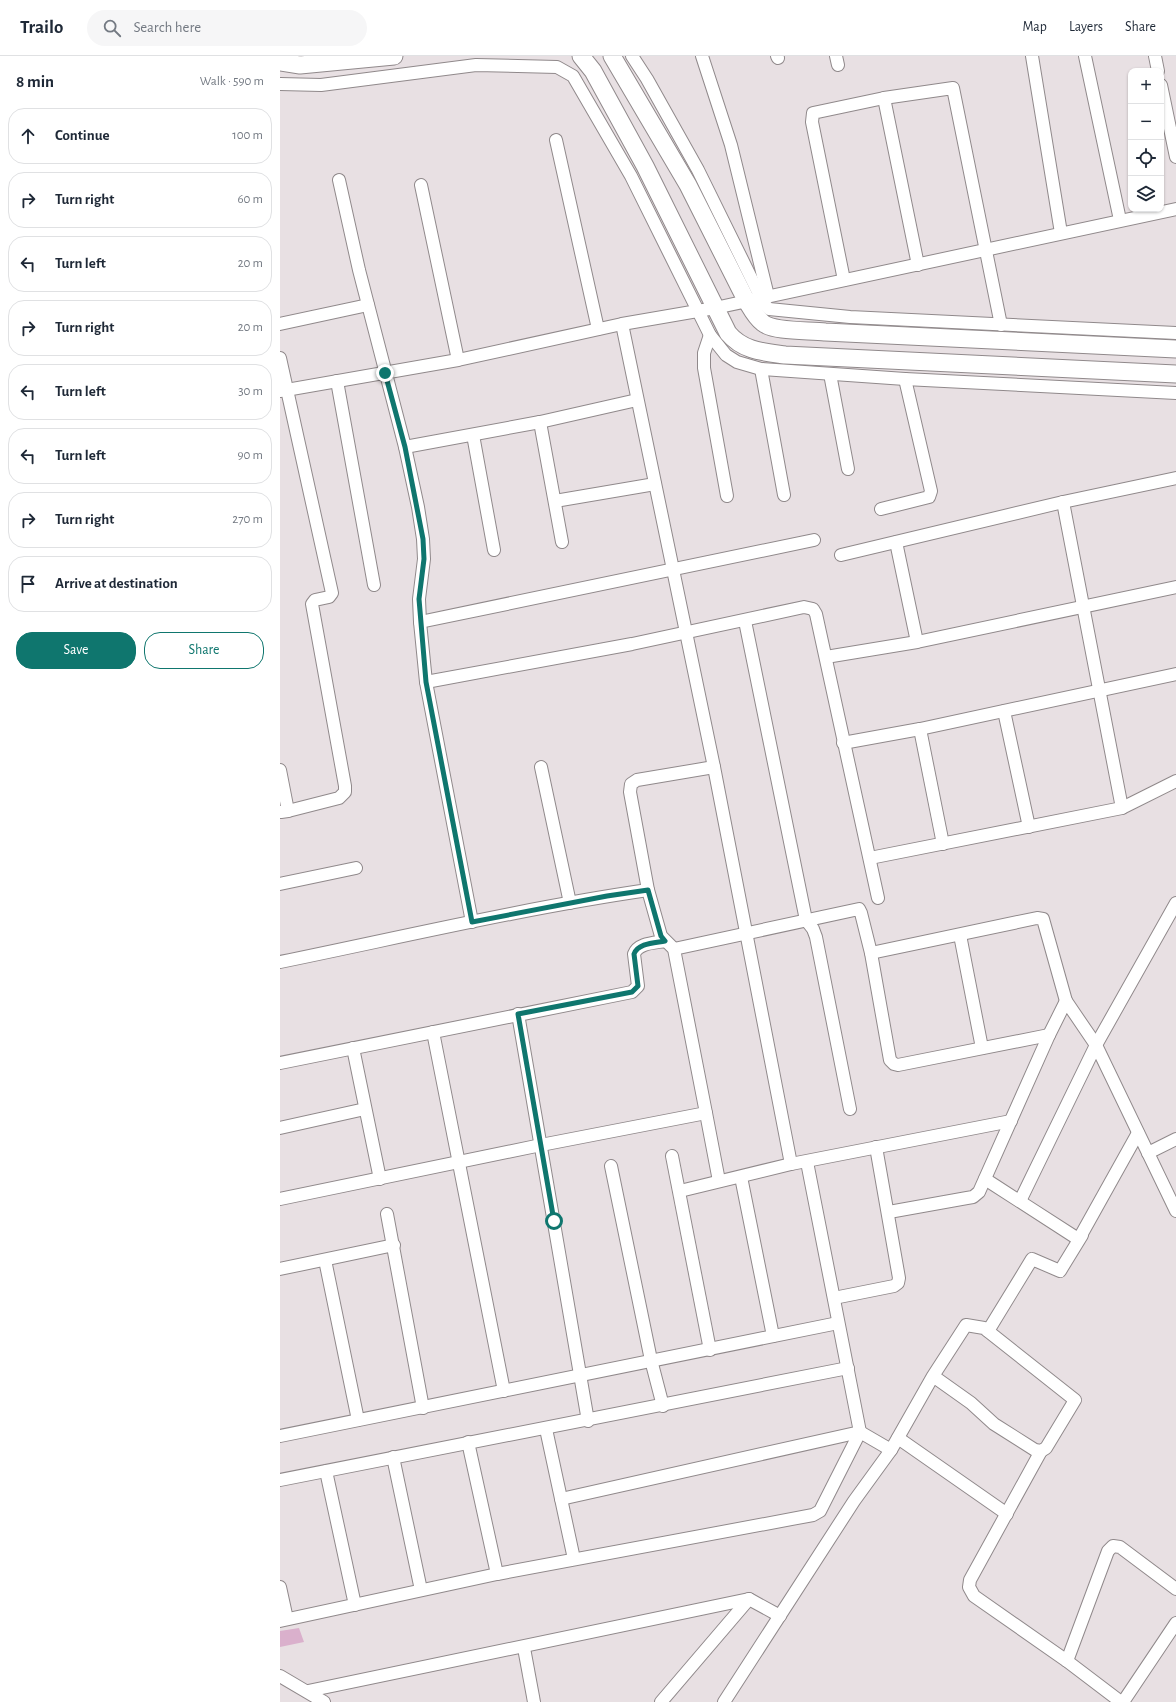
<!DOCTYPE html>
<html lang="en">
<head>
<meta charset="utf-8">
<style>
	:root { --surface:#fff; --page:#f6f6f7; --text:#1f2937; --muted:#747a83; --line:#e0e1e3; --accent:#0f766e }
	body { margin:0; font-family:"Alegreya Sans",sans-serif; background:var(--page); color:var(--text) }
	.controls { position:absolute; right:12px; top:12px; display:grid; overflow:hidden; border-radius:8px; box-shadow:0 1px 3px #0004 }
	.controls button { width:36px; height:36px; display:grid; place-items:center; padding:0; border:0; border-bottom:1px solid var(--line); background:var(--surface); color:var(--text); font:20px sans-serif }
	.stop { position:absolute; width:12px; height:12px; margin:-9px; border:3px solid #0f766e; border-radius:50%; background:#fff }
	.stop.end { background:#0f766e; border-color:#fff; box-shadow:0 1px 4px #0008 }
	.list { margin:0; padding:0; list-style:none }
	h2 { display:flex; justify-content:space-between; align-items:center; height:52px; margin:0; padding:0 16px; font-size:17px }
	h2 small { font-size:13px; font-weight:400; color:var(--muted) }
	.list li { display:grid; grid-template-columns:26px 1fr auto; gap:12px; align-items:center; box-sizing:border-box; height:56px; margin:0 8px 8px; padding:0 8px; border:1px solid var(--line); border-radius:16px }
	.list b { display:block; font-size:15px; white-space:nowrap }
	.list em { font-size:13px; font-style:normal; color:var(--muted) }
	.actions { display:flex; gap:8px; padding:12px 16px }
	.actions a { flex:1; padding:9px 0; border:1px solid var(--accent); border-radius:16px; text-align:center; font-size:14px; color:var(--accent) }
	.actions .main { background:var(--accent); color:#fff }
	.icon { flex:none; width:22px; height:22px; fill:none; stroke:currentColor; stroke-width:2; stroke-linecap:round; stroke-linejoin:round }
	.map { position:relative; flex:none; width:896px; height:1646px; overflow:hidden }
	header { display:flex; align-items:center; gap:24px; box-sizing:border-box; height:56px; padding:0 20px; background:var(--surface); border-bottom:1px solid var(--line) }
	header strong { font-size:19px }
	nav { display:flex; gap:22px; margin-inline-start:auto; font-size:14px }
	.search { width:280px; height:36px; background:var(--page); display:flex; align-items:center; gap:10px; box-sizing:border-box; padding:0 14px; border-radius:22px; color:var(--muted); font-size:15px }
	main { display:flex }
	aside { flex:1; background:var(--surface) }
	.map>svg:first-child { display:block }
	.building { fill:#dab0cc }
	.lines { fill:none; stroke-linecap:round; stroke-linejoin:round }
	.street-casing { stroke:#90898b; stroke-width:14 }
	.secondary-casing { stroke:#90898b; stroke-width:19 }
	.street { stroke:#fff; stroke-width:12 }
	.secondary { stroke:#fff; stroke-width:17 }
	.route { stroke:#0f766e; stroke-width:5 }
</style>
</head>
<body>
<header>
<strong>Trailo</strong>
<div class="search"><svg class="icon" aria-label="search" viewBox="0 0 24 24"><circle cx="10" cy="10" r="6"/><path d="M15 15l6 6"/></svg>Search here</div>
<nav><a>Map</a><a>Layers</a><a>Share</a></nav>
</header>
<main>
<aside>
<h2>8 min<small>Walk · 590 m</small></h2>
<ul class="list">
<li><svg class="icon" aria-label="ahead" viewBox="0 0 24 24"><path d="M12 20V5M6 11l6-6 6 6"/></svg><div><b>Continue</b></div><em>100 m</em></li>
<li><svg class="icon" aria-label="right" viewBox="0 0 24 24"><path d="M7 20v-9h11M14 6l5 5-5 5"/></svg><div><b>Turn right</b></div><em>60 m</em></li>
<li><svg class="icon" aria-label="left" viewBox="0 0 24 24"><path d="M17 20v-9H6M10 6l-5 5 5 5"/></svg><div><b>Turn left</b></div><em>20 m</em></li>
<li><svg class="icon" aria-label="right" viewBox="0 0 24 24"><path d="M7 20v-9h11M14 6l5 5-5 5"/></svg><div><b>Turn right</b></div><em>20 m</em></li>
<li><svg class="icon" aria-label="left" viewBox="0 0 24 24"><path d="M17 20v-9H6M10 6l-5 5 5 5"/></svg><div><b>Turn left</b></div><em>30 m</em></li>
<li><svg class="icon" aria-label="left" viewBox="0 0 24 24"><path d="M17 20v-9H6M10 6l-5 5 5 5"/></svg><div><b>Turn left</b></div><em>90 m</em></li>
<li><svg class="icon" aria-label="right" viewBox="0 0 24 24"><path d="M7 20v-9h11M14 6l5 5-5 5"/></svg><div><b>Turn right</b></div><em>270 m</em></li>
<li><svg class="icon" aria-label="arrive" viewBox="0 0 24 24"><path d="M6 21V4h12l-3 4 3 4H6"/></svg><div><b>Arrive at destination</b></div></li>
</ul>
<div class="actions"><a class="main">Save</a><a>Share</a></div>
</aside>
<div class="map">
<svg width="896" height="1646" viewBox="0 0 896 1646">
	<rect width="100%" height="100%" fill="#e8e0e3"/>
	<!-- building -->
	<polygon class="building" points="19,1572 24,1586 0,1591 0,1575"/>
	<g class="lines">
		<!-- street casing -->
		<g class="street-casing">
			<g id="street">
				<polyline points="352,0 367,23 418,114 484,248 489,253 570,261 896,277"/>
				<polyline points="422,0 451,89 488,240"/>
				<polyline points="497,0 498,2"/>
				<polyline points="556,0 558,9"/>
				<polyline points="752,0 781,177"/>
				<polyline points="805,0 840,164"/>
				<polyline points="875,0 878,15"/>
				<polyline points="0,28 41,29 196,9 277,11 293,20 351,120 430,279 446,299 457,306 481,313 625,323 896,337"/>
				<polyline points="881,29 896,101"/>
				<polyline points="604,42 638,209"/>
				<polyline points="276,84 318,273"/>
				<polyline points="59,124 79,214 125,391 138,451 143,483 144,503 139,543 140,566"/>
				<polyline points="141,129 178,304"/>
				<polyline points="564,224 532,66 533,57 604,42 673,32 721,269"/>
				<polyline points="0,268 88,249"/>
				<polyline points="342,268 434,711 511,1108"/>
				<polyline points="430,279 424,297 424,312 447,440"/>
				<polyline points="0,302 52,537 49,541 35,544 32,548 65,730 65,736 59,742 8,755"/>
				<polyline points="481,313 504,439"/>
				<polyline points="550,318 568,413"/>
				<polyline points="57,325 94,529"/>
				<polyline points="0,335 178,304 342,268 435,252 896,153"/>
				<polyline points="260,366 282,486"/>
				<polyline points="193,379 214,494"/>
				<polyline points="125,391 260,366 357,344"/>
				<polyline points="275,445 375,428"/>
				<polyline points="783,446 842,752"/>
				<polyline points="601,453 649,441 651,435 625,323"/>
				<polyline points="616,486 637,586"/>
				<polyline points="561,499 783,446 896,422"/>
				<polyline points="465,565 526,864 533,873 536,881 570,1053"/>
				<polyline points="546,601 637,586 896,531"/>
				<polyline points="146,626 352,588 524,551 533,553 536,558 598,842"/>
				<polyline points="724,655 749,771"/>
				<polyline points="640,673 663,788"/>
				<polyline points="563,687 640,673 896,618"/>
				<polyline points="261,711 290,847"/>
				<polyline points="0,714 8,755 1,756"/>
				<polyline points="590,802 842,752 896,725"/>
				<polyline points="0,828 76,812"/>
				<polyline points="192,866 146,626 140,566 534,484"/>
				<polyline points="680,879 702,992"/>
				<polyline points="394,893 579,853 581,857 591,897 610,1004 614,1008 618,1009 769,979"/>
				<polyline points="591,897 757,862 763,863 786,945"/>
				<path d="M0 906C122 881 244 852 368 834L350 736 351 728 357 724 434 711"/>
				<polyline points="238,958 308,1365"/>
				<polyline points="153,976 224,1335"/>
				<polyline points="73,992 100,1123"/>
				<path d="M0 1007 352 936 358 930 354 898C358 887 374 887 385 885"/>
				<polyline points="426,1057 439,1125"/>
				<polyline points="0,1072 85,1053"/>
				<polyline points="868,1097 896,1083"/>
				<polyline points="392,1100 430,1294"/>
				<polyline points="331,1110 371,1304 383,1350"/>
				<polyline points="461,1121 493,1280"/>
				<polyline points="705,1123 795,1181 800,1181 858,1077"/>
				<polyline points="400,1135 511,1108 731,1065"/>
				<polyline points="0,1143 261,1089 426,1057 394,893 381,880 368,834"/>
				<polyline points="740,1145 816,989 896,847"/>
				<polyline points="609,1156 687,1142 693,1141 699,1136 769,979 786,945 816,989 896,1155"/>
				<polyline points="107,1158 143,1352"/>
				<polyline points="45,1204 78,1364"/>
				<polyline points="0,1213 114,1189"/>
				<polyline points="554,1242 614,1230 618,1227 619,1222 596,1091"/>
				<polyline points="708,1275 752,1203 780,1215 802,1179"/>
				<polyline points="266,1373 294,1503"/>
				<polyline points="0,1380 558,1267"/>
				<polyline points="618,1382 727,1458"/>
				<polyline points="188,1386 217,1518"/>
				<polyline points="761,1395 690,1524 689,1531 694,1540 787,1605 841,1646"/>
				<polyline points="113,1401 141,1534"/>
				<polyline points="46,1415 75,1549"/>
				<polyline points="0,1424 568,1312"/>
				<polyline points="281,1443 580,1376 611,1394"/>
				<polyline points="0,1531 7,1563"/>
				<polyline points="0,1565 217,1518 533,1459 540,1455 580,1376 527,1106"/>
				<polyline points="244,1592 254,1646"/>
				<polyline points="787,1605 828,1495 833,1490 840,1491 896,1533"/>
				<polyline points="0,1620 44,1646"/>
				<polyline points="28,1635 469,1543 500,1560"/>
				<polyline points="381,1646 469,1543"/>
				<polyline points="444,1646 574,1445 611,1394 653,1320 686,1269 704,1272 795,1344 766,1392 761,1395 755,1394 714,1368 691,1347 653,1320"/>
				<polyline points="843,1646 896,1567"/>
			</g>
		</g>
		<!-- secondary casing -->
		<g class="secondary-casing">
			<g id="secondary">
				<path d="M301 0 313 15 365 110 448 277C463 295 483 296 505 299L896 318"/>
				<path d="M332 0 408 129 466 244C471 252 475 261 483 267 494 276 530 274 545 276L896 293"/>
				<polyline points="0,6 20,9 114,0"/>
			</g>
		</g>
		<!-- street -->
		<use href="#street" class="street"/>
		<!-- secondary -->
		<use href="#secondary" class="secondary"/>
	</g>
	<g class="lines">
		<!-- route -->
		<path class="route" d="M105 317 125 391 143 483 144 503 139 543 146 626 192 866 327 840 368 834 381 880 385 885C374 887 358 887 354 898L358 930 352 936 238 958 274 1165"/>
	</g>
</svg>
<div class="controls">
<button>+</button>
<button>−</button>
<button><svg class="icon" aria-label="locate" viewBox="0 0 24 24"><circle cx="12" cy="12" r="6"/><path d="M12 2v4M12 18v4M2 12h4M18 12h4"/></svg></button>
<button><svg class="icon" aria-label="layers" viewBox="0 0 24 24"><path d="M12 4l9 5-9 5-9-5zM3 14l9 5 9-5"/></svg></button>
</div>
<div class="stop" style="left:274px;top:1165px"></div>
<div class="stop end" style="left:105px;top:317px"></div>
</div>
</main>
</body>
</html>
